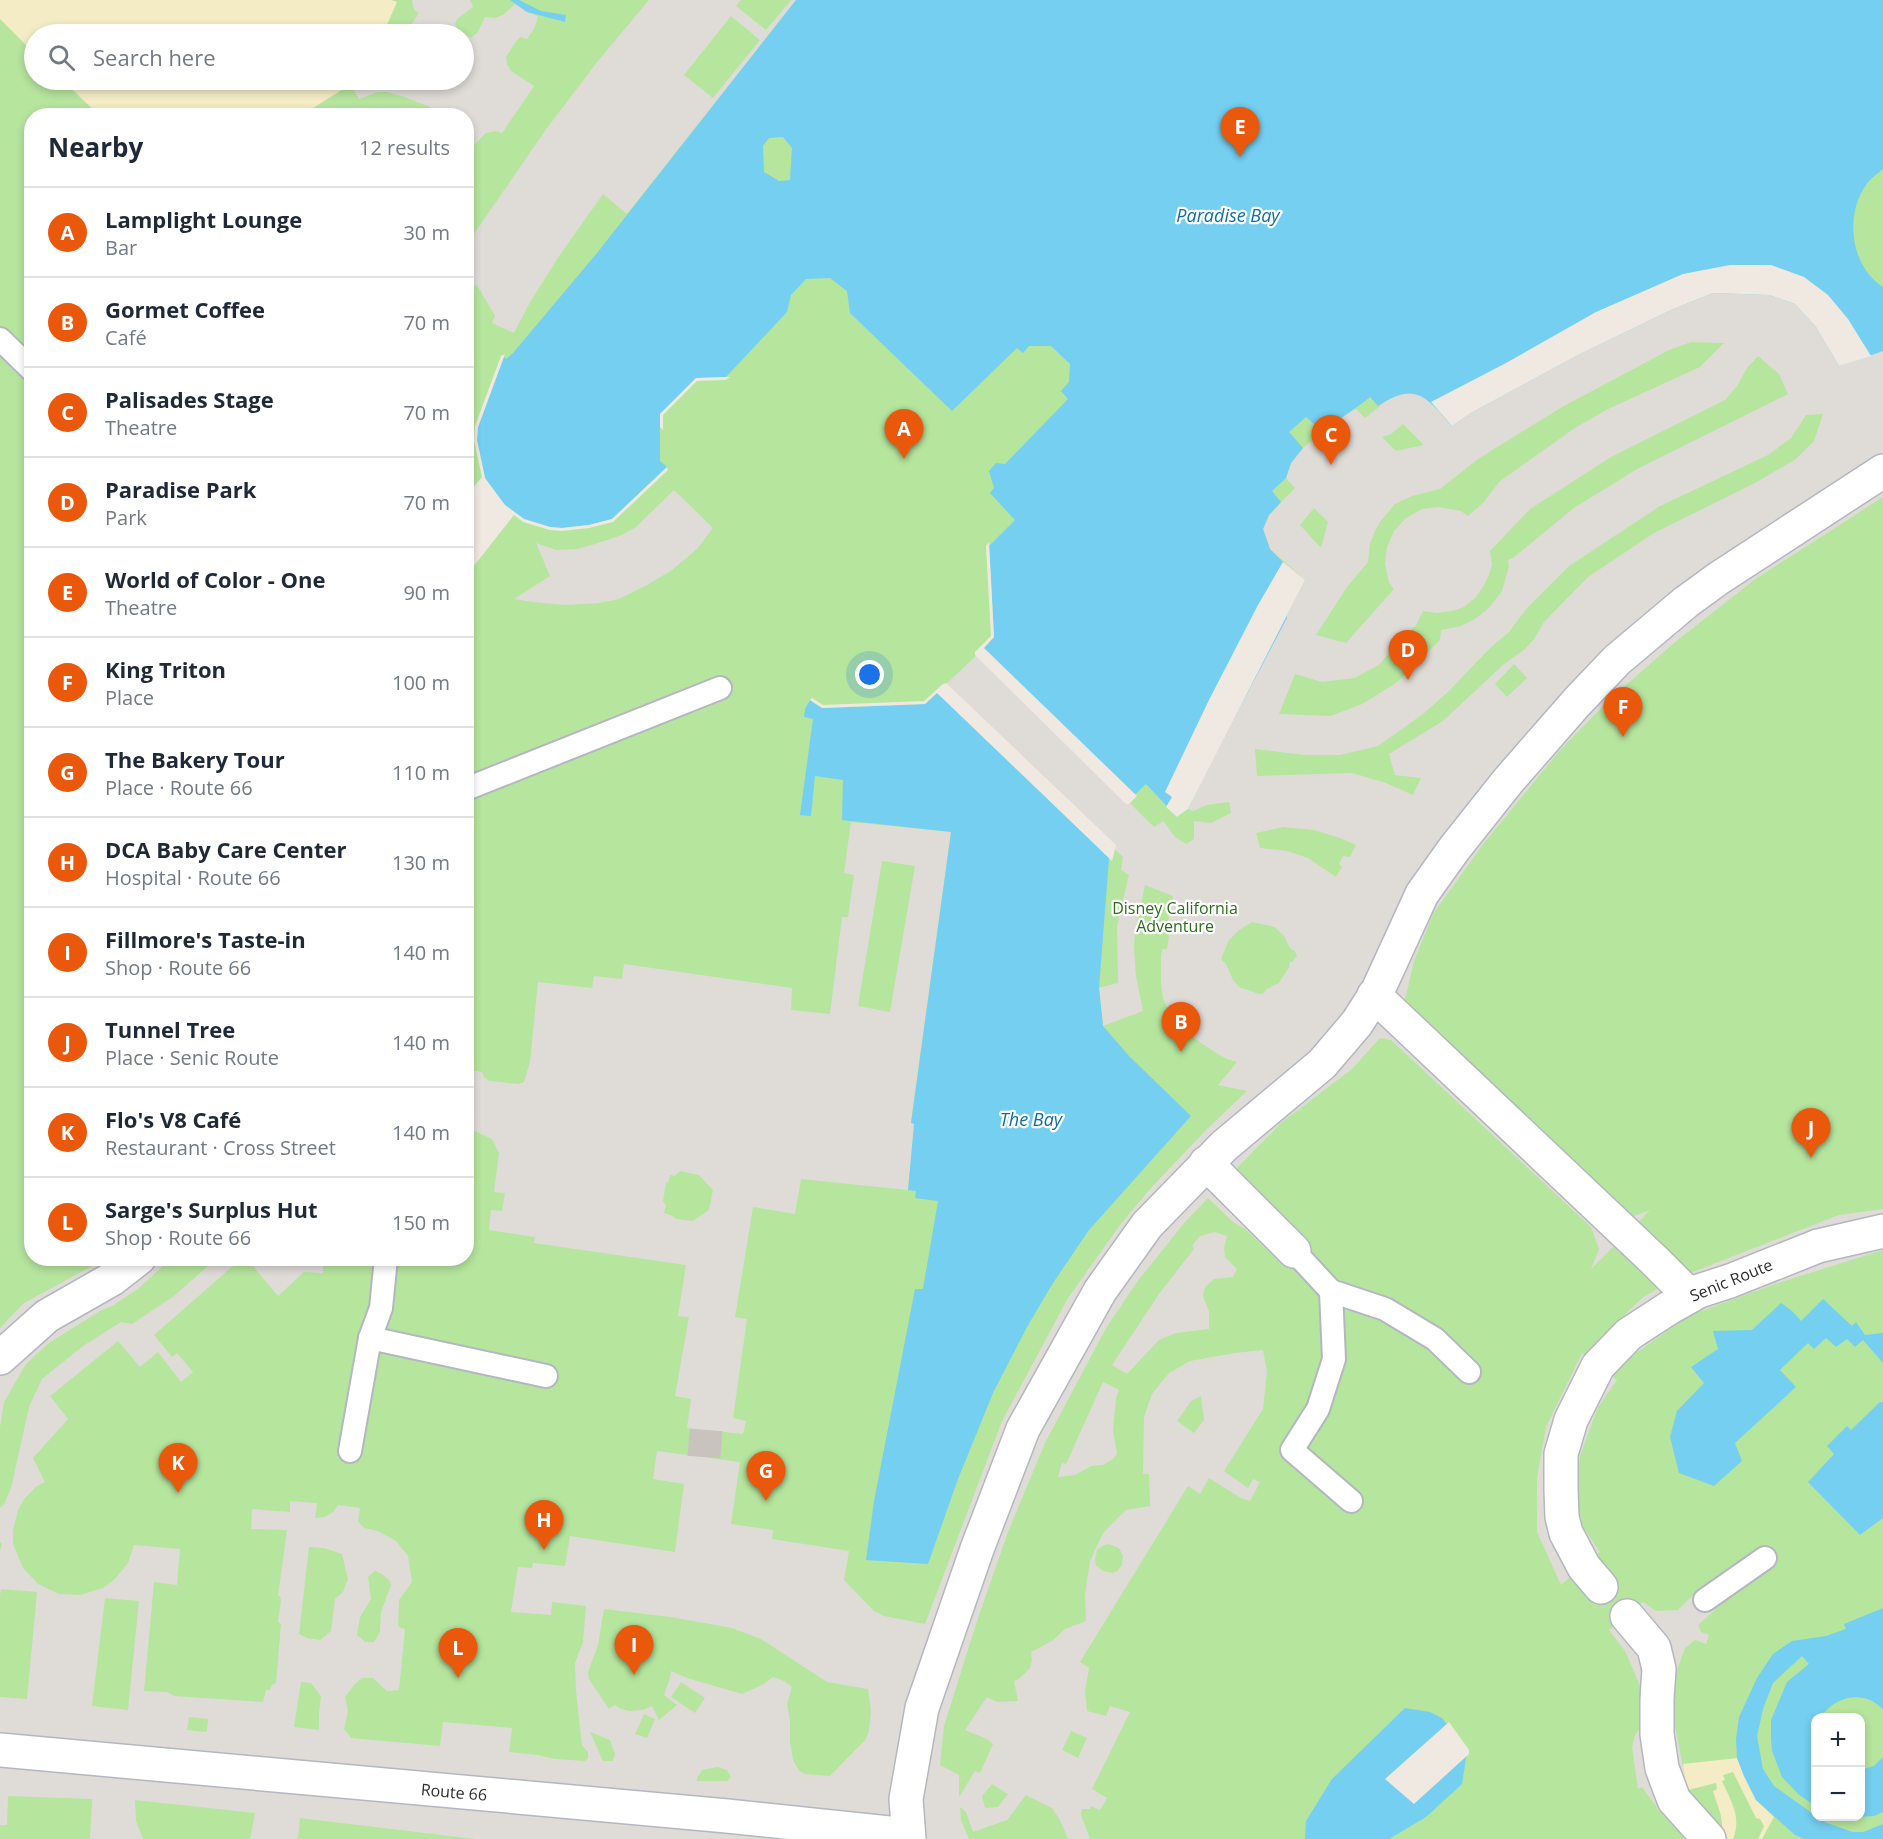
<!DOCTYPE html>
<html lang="en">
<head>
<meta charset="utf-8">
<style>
	:root { --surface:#fff; --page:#f6f6f7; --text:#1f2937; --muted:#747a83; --line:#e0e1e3; --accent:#ea580c }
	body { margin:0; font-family:"Open Sans",sans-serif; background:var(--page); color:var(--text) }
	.controls { position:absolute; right:18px; bottom:18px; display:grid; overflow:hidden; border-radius:12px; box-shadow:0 3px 9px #0003 }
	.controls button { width:54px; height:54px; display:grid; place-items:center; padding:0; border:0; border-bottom:2px solid var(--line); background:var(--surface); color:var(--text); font:30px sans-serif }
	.you { position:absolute; left:870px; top:675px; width:21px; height:21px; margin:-15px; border:4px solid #fff; border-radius:50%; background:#1a73e8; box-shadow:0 0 0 9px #1a73e833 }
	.badge { display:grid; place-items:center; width:39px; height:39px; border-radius:50%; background:var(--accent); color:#fff; font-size:20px; font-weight:700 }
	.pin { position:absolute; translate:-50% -50px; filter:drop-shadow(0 2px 3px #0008) }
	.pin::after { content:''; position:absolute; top:32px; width:21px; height:18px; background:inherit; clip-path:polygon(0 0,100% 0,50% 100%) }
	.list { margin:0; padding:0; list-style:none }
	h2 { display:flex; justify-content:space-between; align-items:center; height:78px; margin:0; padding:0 24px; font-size:26px }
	h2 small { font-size:20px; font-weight:400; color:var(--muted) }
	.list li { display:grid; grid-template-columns:39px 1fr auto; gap:18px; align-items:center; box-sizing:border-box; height:90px; padding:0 24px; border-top:2px solid var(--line) }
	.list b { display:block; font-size:22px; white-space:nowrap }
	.list p { margin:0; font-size:20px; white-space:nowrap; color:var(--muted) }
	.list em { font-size:20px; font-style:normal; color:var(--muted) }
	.icon { flex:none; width:33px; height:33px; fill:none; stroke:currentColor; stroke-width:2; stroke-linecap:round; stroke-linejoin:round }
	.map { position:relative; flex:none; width:1883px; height:1839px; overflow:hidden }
	.search { position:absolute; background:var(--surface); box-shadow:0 3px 9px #0003; left:24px; top:24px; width:450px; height:66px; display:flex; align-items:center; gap:15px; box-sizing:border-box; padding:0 21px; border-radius:33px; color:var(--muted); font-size:22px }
	.panel { position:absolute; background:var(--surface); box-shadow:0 3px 9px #0003; left:24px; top:108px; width:450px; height:1158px; border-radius:24px }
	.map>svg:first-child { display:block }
	.green { fill:#b6e59e; fill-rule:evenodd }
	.sand { fill:#f3ecc5 }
	.plaza { fill:#dfdcd8; fill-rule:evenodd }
	.water { fill:#75cff0; fill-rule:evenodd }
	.pier { fill:#efe9e1 }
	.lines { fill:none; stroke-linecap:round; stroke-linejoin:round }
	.street-tunnel { stroke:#c8c4bd; stroke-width:33; stroke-dasharray:33 16; stroke-linecap:butt }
	.lane-casing { stroke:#b4b7c1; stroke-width:26 }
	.street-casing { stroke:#b4b7c1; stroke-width:36 }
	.lane { stroke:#fff; stroke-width:22 }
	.street { stroke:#fff; stroke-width:33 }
	.labels { text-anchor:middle; stroke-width:4.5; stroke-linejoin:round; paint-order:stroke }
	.park-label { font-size:16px; fill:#2c6e1b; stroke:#fff }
	.street-label { font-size:16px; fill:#2e2e2e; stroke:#fff }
	.water-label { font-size:18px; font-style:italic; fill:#0d6fa3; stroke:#fff }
</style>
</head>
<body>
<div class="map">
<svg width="1883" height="1839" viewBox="0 0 1883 1839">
	<rect width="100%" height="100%" fill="#efe9e1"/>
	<!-- green -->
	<path class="green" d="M0 0H1883V1839H0ZM34 34H464V80H34ZM32 116H466V1258H32ZM1816 1718H1860V1816H1816Z"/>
	<!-- sand -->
	<g class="sand">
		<polygon points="0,0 391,0 397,2 383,34 34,34 34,53 0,19"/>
		<polygon points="62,80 355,80 351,84 310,110 296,116 99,115"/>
		<path d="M1737 1758 1744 1776 1756 1800 1774 1817 1762 1839H1758L1764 1826 1760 1819 1756 1818 1733 1772 1723 1775 1725 1780 1722 1781C1731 1801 1742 1817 1733 1839H1728L1721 1832C1725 1819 1716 1803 1713 1791L1717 1789 1716 1783 1688 1790 1685 1787 1683 1764Z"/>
	</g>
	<!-- plaza -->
	<g class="plaza">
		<polygon points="412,0 470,0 473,7 457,19 455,24 458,29 471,38 477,33 485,17 495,18 503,15 515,4 527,12 538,16 535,27 527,39 520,37 517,40 506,57 507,64 511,71 534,86 502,133 496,131 486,133 474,145 467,150 466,116 433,115 430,107 405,97 387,92 378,92 359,99 351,84 355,80 464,80 464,34 405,34 419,13 414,10"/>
		<path d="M649 0H741L736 6 766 30 791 0H796L627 214 603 194 557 259 529 304 514 333 492 323 495 316 477 285 467 287V244L547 128 598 61ZM731 16 760 40 713 98 684 75Z"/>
		<path d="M1713 293 1769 295 1795 304 1816 327 1839 366 1883 351V497L1754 580 1674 643 1609 700 1561 749 1484 843 1433 914 1414 961 1405 1000 1436 1035 1632 1217 1650 1210 1591 1269 1599 1249 1591 1227 1391 1040 1380 1038 1352 1069 1281 1123 1235 1170 1307 1239 1282 1264 1245 1229 1233 1222 1208 1198 1185 1222 1137 1282 1106 1328 1045 1443 1008 1532 977 1621 944 1726 940 1765 959 1775V1797L975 1771 980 1773 993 1744 987 1739 965 1730 987 1697 997 1702 1018 1701 1014 1681 1019 1679 1030 1668 1032 1660 1031 1652 1052 1641 1065 1629 1086 1621 1085 1594 1090 1561 1103 1533 1126 1510 1150 1506 1149 1474H1143L1144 1417 1152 1394 1169 1373 1190 1361 1235 1353 1263 1350 1267 1372 1263 1409 1224 1471 1248 1488 1253 1479 1260 1482 1250 1501 1241 1498 1209 1478 1200 1494 1188 1486 1080 1662 1089 1668 1085 1691 1087 1711 1106 1716 1110 1706 1130 1712 1092 1789 1107 1798 1100 1810 1091 1806 1090 1809H1082L1081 1815 1090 1839H1068L1060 1820 1052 1808 1026 1795 1007 1820 973 1832 966 1812 960 1807 961 1820 969 1839H475L300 1818 298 1839H250L255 1813 135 1800 136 1821 143 1839H90L92 1799 8 1796 7 1825H0V1697L27 1699 37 1592 1 1589 0 1595V1551L2 1544 0 1542V1508L4 1504 11 1488 29 1407 42 1379 83 1346 121 1322 132 1324 174 1296 217 1258H242L154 1335 172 1357 177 1353 193 1372 181 1382 158 1352 140 1367 118 1341 50 1396 68 1419 33 1458 45 1482 37 1486 24 1499 18 1510 13 1530V1544L23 1568 38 1584 59 1594 80 1595 103 1588 115 1579 128 1563 134 1545 180 1549 177 1585 154 1582 144 1691 167 1692 174 1696 263 1702 266 1690H270L272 1685 276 1683 281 1624 278 1622 281 1601 280 1596H278L287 1530 251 1529 252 1509 290 1512V1501L317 1503 315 1518 325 1517 333 1512 338 1505 360 1508 358 1522 364 1528 378 1531 396 1541 408 1556 412 1582 399 1600 398 1627 405 1629 399 1690 387 1691 373 1678H362L354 1685 345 1697 348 1711 344 1729 351 1738 440 1746 443 1722 512 1728 509 1752 538 1755 555 1759 585 1761 588 1758V1752L582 1745 576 1691 575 1663 583 1642 586 1606 552 1602 551 1615 511 1612 518 1567 532 1568 533 1563 565 1566 570 1536 675 1552 684 1484 653 1479 657 1451 740 1462 731 1524 773 1530 772 1539 849 1551 844 1580 874 1611 884 1616 925 1624 1002 1421 1068 1298 1120 1225 1151 1188 1206 1130 1247 1091 1218 1085 1237 1062 1227 1059 1216 1053 1185 1032 1173 1018 1163 999 1161 983V957L1162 949H1167L1171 923 1168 922 1173 896 1145 885 1135 931 1134 949 1136 976 1143 1011 1103 1026 1099 988 1118 983 1117 926 1129 875 1121 870 1123 857 944 686 978 654 1154 827 1163 821 1176 838 1186 844 1194 839V821L1211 823 1231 813 1229 802 1207 805 1193 811 1188 809 1305 580 1270 549 1263 529 1269 515 1295 488 1286 478 1291 463 1303 448 1322 431 1344 415 1356 409 1365 418 1390 398 1405 393 1420 394 1431 402 1452 426 1471 413 1577 355 1671 310ZM1691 342 1724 343 1700 367 1608 409 1575 428 1500 481 1484 502 1468 516 1461 511 1439 507 1422 509 1406 518 1394 531 1387 547 1385 564 1389 582 1394 589 1346 643 1316 635 1347 587 1368 562 1370 543 1375 531 1380 522 1395 504 1412 496 1440 489 1478 459 1562 407 1669 350ZM1758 356 1779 374 1788 394 1637 469 1574 508 1513 558 1508 560 1509 566 1502 591 1489 608 1475 619 1461 626 1441 630 1440 640 1396 683 1362 704 1331 716 1279 714 1295 674 1322 682 1354 678 1379 665 1395 646 1416 625 1423 611 1437 613 1452 611 1464 607 1475 598 1483 587 1489 575 1492 565 1490 551 1530 509 1611 457 1725 400 1737 386 1747 368ZM1823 414 1814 441 1796 459 1755 483 1654 533 1588 577 1544 622 1534 639 1525 649 1503 665 1443 721 1389 754 1395 775 1421 778 1413 795 1386 783 1352 773 1257 776 1255 749 1305 755H1340L1378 746 1423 714 1449 691 1489 649 1509 632 1527 608 1569 566 1660 506 1768 455 1791 438 1806 415ZM1403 424 1424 445 1396 451 1382 437 1391 434ZM1314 508 1328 522 1321 548 1300 525ZM1514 664 1527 678 1507 697 1495 684ZM1283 827 1314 830 1340 838 1356 845 1350 857 1343 856 1339 864 1342 867 1336 877 1308 858 1287 851 1260 848 1256 833ZM1252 922 1275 927 1284 936 1290 948 1295 951 1297 956 1292 962H1290L1289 967 1279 983 1267 989 1262 994H1259L1239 987 1233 980 1226 964 1221 959 1229 940 1239 930ZM1201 1396 1204 1420 1194 1433 1177 1421 1191 1401ZM1109 1544 1119 1548 1123 1556 1122 1565 1117 1571 1113 1573 1103 1571 1096 1565 1095 1560 1097 1550 1104 1545ZM309 1547 324 1548 342 1554 348 1579 343 1592 335 1599 331 1631 320 1640 307 1638 299 1634ZM375 1571 382 1574 389 1580 391 1585 381 1612 380 1632 374 1642H365L357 1635 360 1617 371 1599 368 1577ZM105 1598 139 1601 128 1710 92 1706ZM604 1609 671 1617 732 1628 761 1639 827 1682 868 1689 871 1711 869 1731 866 1739 830 1776 805 1774 799 1771 793 1760 790 1742V1721L787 1704 792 1687 784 1681 773 1677 764 1684 742 1694 687 1678 671 1671 670 1678 664 1695 677 1705 659 1720 652 1706 643 1710 629 1711 621 1709 615 1705 609 1709 589 1679 588 1672 598 1645ZM301 1682 311 1683 321 1696 319 1714V1730L294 1727ZM681 1682 705 1698 695 1713 671 1697ZM644 1714 655 1719 647 1738 635 1734ZM189 1717 208 1719 207 1731 205 1732 187 1730ZM1071 1731 1087 1738 1078 1758 1062 1750ZM590 1732 610 1740 615 1754 613 1761H603ZM718 1767 727 1770 731 1777 727 1781H697V1778L702 1770ZM992 1784 1008 1794 998 1807 985 1808 982 1796Z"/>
		<polygon points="674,490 713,528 697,549 672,570 649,584 619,599 599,603 565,605 533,602 514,599 550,576 536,543 556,550 577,549 595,544 622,535 636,527"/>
		<path d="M851 822 951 832 911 1122 915 1123 908 1190 801 1179 795 1214 753 1207 735 1317 747 1319 733 1418 746 1421 743 1434 687 1428 691 1399 675 1396 689 1317 678 1316 686 1265 534 1243 535 1237 489 1230 491 1210 502 1211 505 1193 494 1192 499 1153 492 1139 475 1131 467 1130V1076L470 1070 482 1072 484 1077 489 1081 519 1084 524 1082 530 1062 538 982 592 988 594 976 622 979 624 964 792 988 791 1010 830 1014 842 917H848L854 875 844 873ZM882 861 915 866 890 1012 858 1006ZM680 1171 699 1175 713 1190 709 1210 693 1221 676 1219 673 1216 664 1213 666 1206 663 1201 666 1183 669 1181 670 1175 675 1176Z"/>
		<polygon points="1883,1209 1883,1250 1775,1284 1688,1316 1639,1351 1624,1357 1600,1344 1615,1324 1642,1298 1672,1280 1839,1215"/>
		<polygon points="1215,1232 1227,1236 1224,1248 1225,1257 1237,1269 1233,1277 1214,1279 1205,1287 1203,1296 1209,1312 1209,1329 1176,1333 1159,1340 1127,1374 1112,1365 1159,1294 1194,1249 1192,1246 1194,1243 1200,1236"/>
		<polygon points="105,1259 171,1259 139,1288 114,1305 100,1311 49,1343 26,1364 4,1402 0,1427 0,1328 24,1303"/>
		<polygon points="247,1259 280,1259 282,1261 314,1262 320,1259 323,1263 323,1273 304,1272 278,1296"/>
		<polygon points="1582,1353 1617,1380 1598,1407 1580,1456 1575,1494 1583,1527 1600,1552 1561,1585 1537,1532 1537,1478 1546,1427"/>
		<polygon points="1103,1382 1119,1390 1116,1398 1113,1430 1117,1454 1113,1459 1103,1465 1091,1466 1075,1475 1058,1477 1062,1463 1066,1464"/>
		<polygon points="1697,1591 1715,1610 1698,1625 1701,1632 1709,1635 1706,1644 1695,1640 1685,1648 1673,1681 1672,1710 1685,1778 1685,1787 1713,1823 1728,1839 1688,1839 1658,1809 1642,1787 1638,1789 1632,1747 1635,1735 1641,1727 1641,1688 1625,1651 1609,1630 1643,1602 1656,1611 1678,1610"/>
	</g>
	<!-- water -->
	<g class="water">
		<polygon points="510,0 519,0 541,11 566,15 565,22 527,12"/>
		<path d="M796 0H1883V169C1877 174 1870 179 1866 185 1844 216 1851 267 1883 287V351L1839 366 1816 327 1795 304 1769 295 1713 293 1671 310 1578 355 1471 413 1452 426C1427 398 1416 380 1378 406L1370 397C1355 410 1338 419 1322 431L1306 417 1289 432 1303 448 1291 463 1286 478 1272 491 1281 502 1269 515 1263 529 1270 549 1283 562 1287 618 1210 764 1188 809 1177 817 1146 784 1128 801 978 654 994 637 989 546 1015 520 990 493 994 488 989 471 996 463 1005 464 1068 399 1061 391 1069 382 1070 364 1051 346H1029L1023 353 1017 348 952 411 850 313 847 291 830 278 806 279 791 295 787 312 726 377 696 378 660 414V461L667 467 612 519 589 525 562 528 550 527 524 519 513 511 467 501 485 478 477 440 478 427 504 357 506 359 513 353 597 253ZM783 137 792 148 790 180 779 181 764 172 763 146 769 138Z"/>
		<polygon points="937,693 1114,847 1109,859 1099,988 1103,1026 1129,1056 1191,1116 1089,1230 1053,1283 1027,1327 993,1393 958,1479 928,1564 866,1560 874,1501 915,1289 923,1289 938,1201 915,1198 916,1191 908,1190 914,1124 911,1123 951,832 842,820 843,780 815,776 811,816 800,815 813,719 804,717 805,709 810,700 822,708 925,704"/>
		<polygon points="1823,1299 1852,1326 1856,1322 1865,1335 1883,1333 1883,1363 1863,1340 1855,1347 1847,1339 1836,1347 1826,1338 1814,1349 1808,1343 1780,1370 1796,1387 1735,1443 1742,1461 1714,1486 1679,1473 1670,1437 1677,1411 1704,1383 1691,1367 1718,1349 1713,1331 1752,1330 1781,1303 1792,1311 1801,1321"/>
		<polygon points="1880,1402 1883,1402 1883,1518 1860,1535 1808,1482 1834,1454 1827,1446 1847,1426 1851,1430"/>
		<path d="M1883 1608V1710C1865 1689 1835 1696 1821 1717L1816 1718 1815 1806 1798 1794 1782 1777 1772 1751 1771 1739V1720L1787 1682 1809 1664 1802 1656 1773 1683 1763 1709 1757 1736 1763 1769 1774 1786 1816 1816 1827 1823 1853 1832H1863L1883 1824V1839H1804L1795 1835 1756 1800 1744 1776 1737 1758 1736 1739 1739 1717 1757 1678 1773 1654 1792 1641 1826 1636 1846 1629 1844 1624Z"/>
		<polygon points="1405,1708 1430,1712 1442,1718 1467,1752 1462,1784 1426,1817 1389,1839 1305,1839 1306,1821 1332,1779"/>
		<polygon points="1883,1757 1883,1812 1874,1816 1843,1818 1840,1817 1860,1816 1861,1770 1874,1766"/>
	</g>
	<!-- pier -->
	<g class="pier">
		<polygon points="1730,265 1771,265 1804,277 1828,295 1848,319 1871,356 1839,366 1816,327 1795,304 1769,295 1713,293 1671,310 1578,355 1471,413 1452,426 1431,402 1506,363 1596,312 1683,274"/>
		<polygon points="505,354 478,427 477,440 485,478 505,505 524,519 550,527 562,528 589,525 612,519 667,467 668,470 613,522 589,528 562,531 550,530 523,522 514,515 466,576 466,496 482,477 474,440 475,426 501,356"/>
		<polygon points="726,377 730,377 726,380 697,381 663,415 663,430 660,427 660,414 696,378"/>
		<polygon points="989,542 994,637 984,648 1137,796 1129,804 1126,804 975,655 975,652 991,636 986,546"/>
		<polygon points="1283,562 1305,580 1188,809 1177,817 1166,807 1172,797 1165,792 1209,700 1258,605"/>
		<polygon points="946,683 1116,845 1112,861 937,693 925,704 822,708 810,700 812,698 823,705 924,701 943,684"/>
		<polygon points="1449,1722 1469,1750 1469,1754 1414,1804 1385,1779"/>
	</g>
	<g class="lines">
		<!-- street-tunnel -->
		<polyline class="street-tunnel" points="704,1457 706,1430"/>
		<!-- lane casing -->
		<g class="lane-casing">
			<g id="lane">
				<polyline points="0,339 32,370"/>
				<polyline points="466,789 720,688"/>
				<polyline points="1294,1251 1331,1291"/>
				<polyline points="370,1338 546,1376"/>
				<polyline points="350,1451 370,1338 381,1308 386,1258"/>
				<polyline points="1351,1501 1292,1450 1318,1409 1334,1359 1331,1291 1385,1309 1435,1339 1469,1372"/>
				<polyline points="1705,1600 1765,1558"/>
			</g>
		</g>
		<!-- street casing -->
		<g class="street-casing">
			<g id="street">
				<polyline points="1374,995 1654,1260 1690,1296"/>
				<polyline points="1206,1163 1294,1251"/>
				<polyline points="0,1358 47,1316 112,1279 139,1258"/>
				<polyline points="1601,1587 1584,1567 1566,1533 1562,1517 1561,1490 1561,1454 1571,1420 1598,1366 1629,1334 1669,1308 1699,1291 1730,1281 1818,1246 1883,1231"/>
				<polyline points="1627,1616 1654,1648 1659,1669 1657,1699 1657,1734 1662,1768 1674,1800 1709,1839"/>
				<polyline points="0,1750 727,1816 908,1835"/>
				<polyline points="909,1839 906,1799 922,1708 977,1549 1023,1429 1100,1291 1147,1225 1224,1146 1322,1064 1357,1023 1378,990 1422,894 1454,849 1508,781 1577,702 1617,660 1686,602 1719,578 1883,471"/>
			</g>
		</g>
		<!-- lane -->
		<use href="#lane" class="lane"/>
		<!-- street -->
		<use href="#street" class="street"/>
	</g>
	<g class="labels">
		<!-- park labels -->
		<g class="park-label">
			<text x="1175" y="914">Disney California<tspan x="1175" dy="18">Adventure</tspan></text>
		</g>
		<!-- street labels -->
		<g class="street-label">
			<text transform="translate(1731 1280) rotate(-22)" y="6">Senic Route</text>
			<text transform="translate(454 1792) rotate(5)" y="6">Route 66</text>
		</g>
		<!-- water labels -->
		<g class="water-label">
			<text x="1228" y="222">Paradise Bay</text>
			<text x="1031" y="1126">The Bay</text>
		</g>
	</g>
</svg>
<div class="controls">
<button>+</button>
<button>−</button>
</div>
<div class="you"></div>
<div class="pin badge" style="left:904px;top:459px">A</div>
<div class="pin badge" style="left:1181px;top:1052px">B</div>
<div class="pin badge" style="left:1331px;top:465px">C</div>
<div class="pin badge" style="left:1408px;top:680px">D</div>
<div class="pin badge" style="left:1240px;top:157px">E</div>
<div class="pin badge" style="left:1623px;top:737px">F</div>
<div class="pin badge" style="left:766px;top:1501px">G</div>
<div class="pin badge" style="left:544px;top:1550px">H</div>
<div class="pin badge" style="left:634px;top:1675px">I</div>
<div class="pin badge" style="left:1811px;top:1158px">J</div>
<div class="pin badge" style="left:178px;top:1493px">K</div>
<div class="pin badge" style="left:458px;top:1678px">L</div>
<div class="search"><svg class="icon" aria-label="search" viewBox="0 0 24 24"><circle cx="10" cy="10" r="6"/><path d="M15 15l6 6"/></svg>Search here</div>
<section class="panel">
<h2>Nearby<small>12 results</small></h2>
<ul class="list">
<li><span class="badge">A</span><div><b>Lamplight Lounge</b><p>Bar</p></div><em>30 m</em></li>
<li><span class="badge">B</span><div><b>Gormet Coffee</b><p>Café</p></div><em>70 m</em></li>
<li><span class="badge">C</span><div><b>Palisades Stage</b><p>Theatre</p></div><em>70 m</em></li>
<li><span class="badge">D</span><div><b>Paradise Park</b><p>Park</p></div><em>70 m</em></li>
<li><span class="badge">E</span><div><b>World of Color - One</b><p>Theatre</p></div><em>90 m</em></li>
<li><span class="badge">F</span><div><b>King Triton</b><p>Place</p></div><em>100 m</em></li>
<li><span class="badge">G</span><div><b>The Bakery Tour</b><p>Place · Route 66</p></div><em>110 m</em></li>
<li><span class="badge">H</span><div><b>DCA Baby Care Center</b><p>Hospital · Route 66</p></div><em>130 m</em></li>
<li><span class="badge">I</span><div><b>Fillmore's Taste-in</b><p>Shop · Route 66</p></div><em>140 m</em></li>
<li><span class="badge">J</span><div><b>Tunnel Tree</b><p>Place · Senic Route</p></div><em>140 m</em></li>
<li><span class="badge">K</span><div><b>Flo's V8 Café</b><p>Restaurant · Cross Street</p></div><em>140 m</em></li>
<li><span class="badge">L</span><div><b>Sarge's Surplus Hut</b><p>Shop · Route 66</p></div><em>150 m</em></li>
</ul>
</section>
</div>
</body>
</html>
